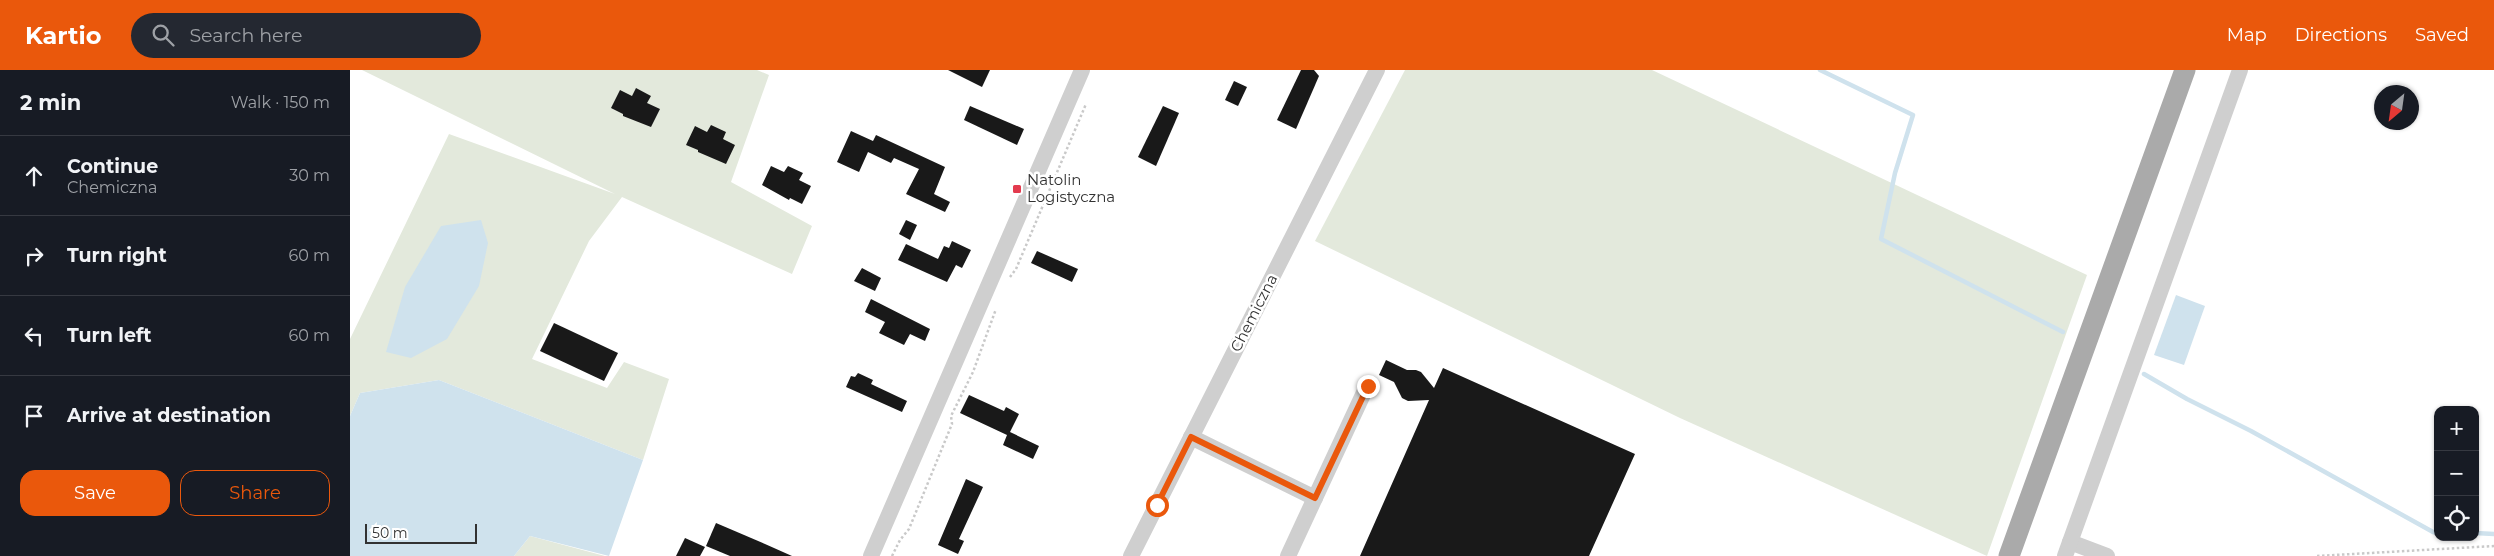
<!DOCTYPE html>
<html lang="en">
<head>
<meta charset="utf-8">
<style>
	:root { --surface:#171b24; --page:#242831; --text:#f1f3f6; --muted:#9ea1a6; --line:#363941; --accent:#ea580c }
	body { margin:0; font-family:Montserrat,sans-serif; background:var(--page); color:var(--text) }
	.controls { position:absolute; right:15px; bottom:15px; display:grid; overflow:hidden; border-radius:10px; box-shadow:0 1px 4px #0004 }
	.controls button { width:45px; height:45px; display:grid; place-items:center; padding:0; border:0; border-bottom:1px solid var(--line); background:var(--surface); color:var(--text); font:25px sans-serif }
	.compass { position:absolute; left:2024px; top:15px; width:45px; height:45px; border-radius:50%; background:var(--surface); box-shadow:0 1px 4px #0004; rotate:209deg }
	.scale { position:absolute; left:15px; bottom:12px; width:112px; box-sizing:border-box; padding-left:5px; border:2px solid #323232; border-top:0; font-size:14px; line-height:18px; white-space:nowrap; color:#323232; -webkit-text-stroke:4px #fff; paint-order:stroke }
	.stop { position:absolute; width:15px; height:15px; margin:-11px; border:4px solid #ea580c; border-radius:50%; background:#fff }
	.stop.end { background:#ea580c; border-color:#fff; box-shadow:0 1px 5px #0008 }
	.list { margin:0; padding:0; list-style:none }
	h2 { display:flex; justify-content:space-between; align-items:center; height:65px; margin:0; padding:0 20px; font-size:21px }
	h2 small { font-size:16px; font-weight:400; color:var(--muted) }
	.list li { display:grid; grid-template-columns:32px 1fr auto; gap:15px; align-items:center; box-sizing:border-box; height:80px; padding:0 20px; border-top:1px solid var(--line) }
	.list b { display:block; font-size:19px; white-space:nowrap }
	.list p { margin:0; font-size:16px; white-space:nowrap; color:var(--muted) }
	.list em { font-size:16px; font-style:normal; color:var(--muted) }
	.actions { display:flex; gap:10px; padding:15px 20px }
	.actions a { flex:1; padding:11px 0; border:1px solid var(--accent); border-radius:15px; text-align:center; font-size:18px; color:var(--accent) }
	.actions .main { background:var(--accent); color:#fff }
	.icon { flex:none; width:28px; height:28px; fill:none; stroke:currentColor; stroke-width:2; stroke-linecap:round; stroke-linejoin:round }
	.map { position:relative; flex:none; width:2144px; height:486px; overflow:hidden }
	header { display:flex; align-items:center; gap:30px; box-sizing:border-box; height:70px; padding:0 25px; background:var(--accent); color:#fff }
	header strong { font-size:24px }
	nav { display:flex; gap:28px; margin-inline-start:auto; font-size:18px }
	.search { width:350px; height:45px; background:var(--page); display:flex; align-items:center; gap:12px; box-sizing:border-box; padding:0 18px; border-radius:28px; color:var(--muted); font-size:19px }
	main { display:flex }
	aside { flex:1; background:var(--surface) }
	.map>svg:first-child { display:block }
	.grass { fill:#e3e9dc }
	.water { fill:#cfe2ed }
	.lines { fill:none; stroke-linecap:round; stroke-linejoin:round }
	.stream { stroke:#cfe2ed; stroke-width:4.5 }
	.building { fill:#191919 }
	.path { stroke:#c9c9c9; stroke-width:2.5; stroke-dasharray:2.5 2.5; stroke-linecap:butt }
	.minor { stroke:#cfcfcf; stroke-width:16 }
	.major { stroke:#aaa; stroke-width:21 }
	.route { stroke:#ea580c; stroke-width:6 }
	.poi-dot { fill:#e33b4e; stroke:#fff; stroke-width:2 }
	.labels { text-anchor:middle; stroke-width:5; stroke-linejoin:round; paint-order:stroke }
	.poi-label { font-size:15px; fill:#323232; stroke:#fff; text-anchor:start }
	.street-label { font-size:15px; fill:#323232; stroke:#fff }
</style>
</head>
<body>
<header>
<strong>Kartio</strong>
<div class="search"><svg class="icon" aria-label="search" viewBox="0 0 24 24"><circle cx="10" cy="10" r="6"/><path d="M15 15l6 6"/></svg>Search here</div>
<nav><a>Map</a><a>Directions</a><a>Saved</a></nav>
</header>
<main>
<aside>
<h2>2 min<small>Walk · 150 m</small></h2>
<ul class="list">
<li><svg class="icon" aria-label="ahead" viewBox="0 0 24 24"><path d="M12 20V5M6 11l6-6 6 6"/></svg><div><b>Continue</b><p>Chemiczna</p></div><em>30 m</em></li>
<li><svg class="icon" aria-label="right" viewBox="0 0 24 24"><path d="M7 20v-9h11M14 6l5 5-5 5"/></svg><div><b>Turn right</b></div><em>60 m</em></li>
<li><svg class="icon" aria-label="left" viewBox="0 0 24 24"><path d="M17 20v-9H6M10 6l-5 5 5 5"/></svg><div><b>Turn left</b></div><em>60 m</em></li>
<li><svg class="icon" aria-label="arrive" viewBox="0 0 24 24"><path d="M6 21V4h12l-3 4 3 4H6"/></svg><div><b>Arrive at destination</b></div></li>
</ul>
<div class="actions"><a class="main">Save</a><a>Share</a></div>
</aside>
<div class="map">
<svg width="2144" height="486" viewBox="0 0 2144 486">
	<rect width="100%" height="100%" fill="#fff"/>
	<!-- grass -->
	<g class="grass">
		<polygon points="12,0 407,0 419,5 381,112 462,156 442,204 272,127 239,171 182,289 257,318 274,292 319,309 293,390 89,310 10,323 0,346 0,269 99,64 265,124"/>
		<polygon points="1055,0 1302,0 1737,205 1637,486 1330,348 965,171"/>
		<polygon points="180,466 255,486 164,486"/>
	</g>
	<!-- water -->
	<g class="water">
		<polygon points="131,150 138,173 129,216 97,269 61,288 36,282 55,217 91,156"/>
		<polygon points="1826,225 1855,236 1834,295 1804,285"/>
		<polygon points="89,310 293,390 259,486 180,466 164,486 0,486 0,346 10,323"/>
	</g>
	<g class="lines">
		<!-- stream -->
		<g class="stream">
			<polyline points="1470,0 1563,45 1545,103 1531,169 1713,262"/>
			<polyline points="1794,304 1837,329 1901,361 2083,462 2088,463"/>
			<polyline points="2125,463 2144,464"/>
		</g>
	</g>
	<!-- building -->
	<g class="building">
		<polygon points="598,0 640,0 632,17"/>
		<polygon points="951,0 964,0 969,6 946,59 927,50"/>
		<polygon points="884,11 897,17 888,36 875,30"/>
		<polygon points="286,18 301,26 297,33 310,39 301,57 273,46 273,44 261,38 270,20 282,26"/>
		<polygon points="620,36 674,59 667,75 614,50"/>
		<polygon points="813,36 829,43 806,96 788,87"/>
		<polygon points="361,55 376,62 373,69 385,75 376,94 348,82 348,80 336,75 345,56 357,62"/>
		<polygon points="501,61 523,71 526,65 595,97 584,124 600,132 595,142 556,124 569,99 544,88 541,93 518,82 509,102 487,92"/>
		<polygon points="421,96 434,102 438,96 453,103 449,110 461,116 452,134 440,128 439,130 412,115"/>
		<polygon points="556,150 567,155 560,170 549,164"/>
		<polygon points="602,171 621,180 612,198 606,195 597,212 548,190 556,174 588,189 594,176 599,178"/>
		<polygon points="687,181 728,199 722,212 681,193"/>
		<polygon points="512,198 531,208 525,221 504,211"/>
		<polygon points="521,229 580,259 575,271 560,264 554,275 529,263 535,252 515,242"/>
		<polygon points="204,253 268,283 254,311 190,281"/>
		<polygon points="1036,290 1057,300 1066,300 1071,302 1084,318 1093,298 1285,384 1239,486 1010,486 1079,330 1058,331 1052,328 1044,312 1029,305"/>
		<polygon points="508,303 523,310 521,314 557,331 552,342 496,317 501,306 505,307"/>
		<polygon points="619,325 654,341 656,337 669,344 660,362 689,376 683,389 653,375 657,365 610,343"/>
		<polygon points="616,409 633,417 609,469 614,471 608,484 588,475"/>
		<polygon points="366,453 415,474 442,486 380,486 356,476"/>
		<polygon points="335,468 355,477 350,486 326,486"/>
	</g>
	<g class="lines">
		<!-- path -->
		<g class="path">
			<polyline points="660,207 666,199 736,34"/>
			<polyline points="542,486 550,470 559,459 602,354 601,346 623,302 646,239"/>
			<polyline points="1967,486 2144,476"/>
		</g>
		<!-- minor -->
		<g class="minor">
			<polyline points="841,367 965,428"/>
			<polyline points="1720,472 1757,486"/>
			<polyline points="521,486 732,0"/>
			<polyline points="781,486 1027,0"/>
			<polyline points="938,486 1017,316"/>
			<polyline points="1715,486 1890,0"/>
		</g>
		<!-- major -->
		<polyline class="major" points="1659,486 1835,0"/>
	</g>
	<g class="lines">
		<!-- route -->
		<polyline class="route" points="807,435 841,367 965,428 1018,316"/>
	</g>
	<!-- markers -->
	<rect class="poi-dot" x="662" y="114" width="10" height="10" rx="2.5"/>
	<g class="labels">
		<!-- poi labels -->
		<g class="poi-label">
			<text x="677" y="115">Natolin<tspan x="677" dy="17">Logistyczna</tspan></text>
		</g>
		<!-- street labels -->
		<g class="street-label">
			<text transform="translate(904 243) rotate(-63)" y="5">Chemiczna</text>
		</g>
	</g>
</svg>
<div class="controls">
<button>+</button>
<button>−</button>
<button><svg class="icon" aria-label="locate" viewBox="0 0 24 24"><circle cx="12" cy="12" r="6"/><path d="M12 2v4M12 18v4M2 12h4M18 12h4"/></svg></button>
</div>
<svg class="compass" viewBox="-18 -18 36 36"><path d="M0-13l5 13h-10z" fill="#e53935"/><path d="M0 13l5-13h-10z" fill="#9ea1a6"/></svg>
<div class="scale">50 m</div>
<div class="stop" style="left:807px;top:435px"></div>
<div class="stop end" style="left:1018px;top:316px"></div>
</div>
</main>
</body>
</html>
